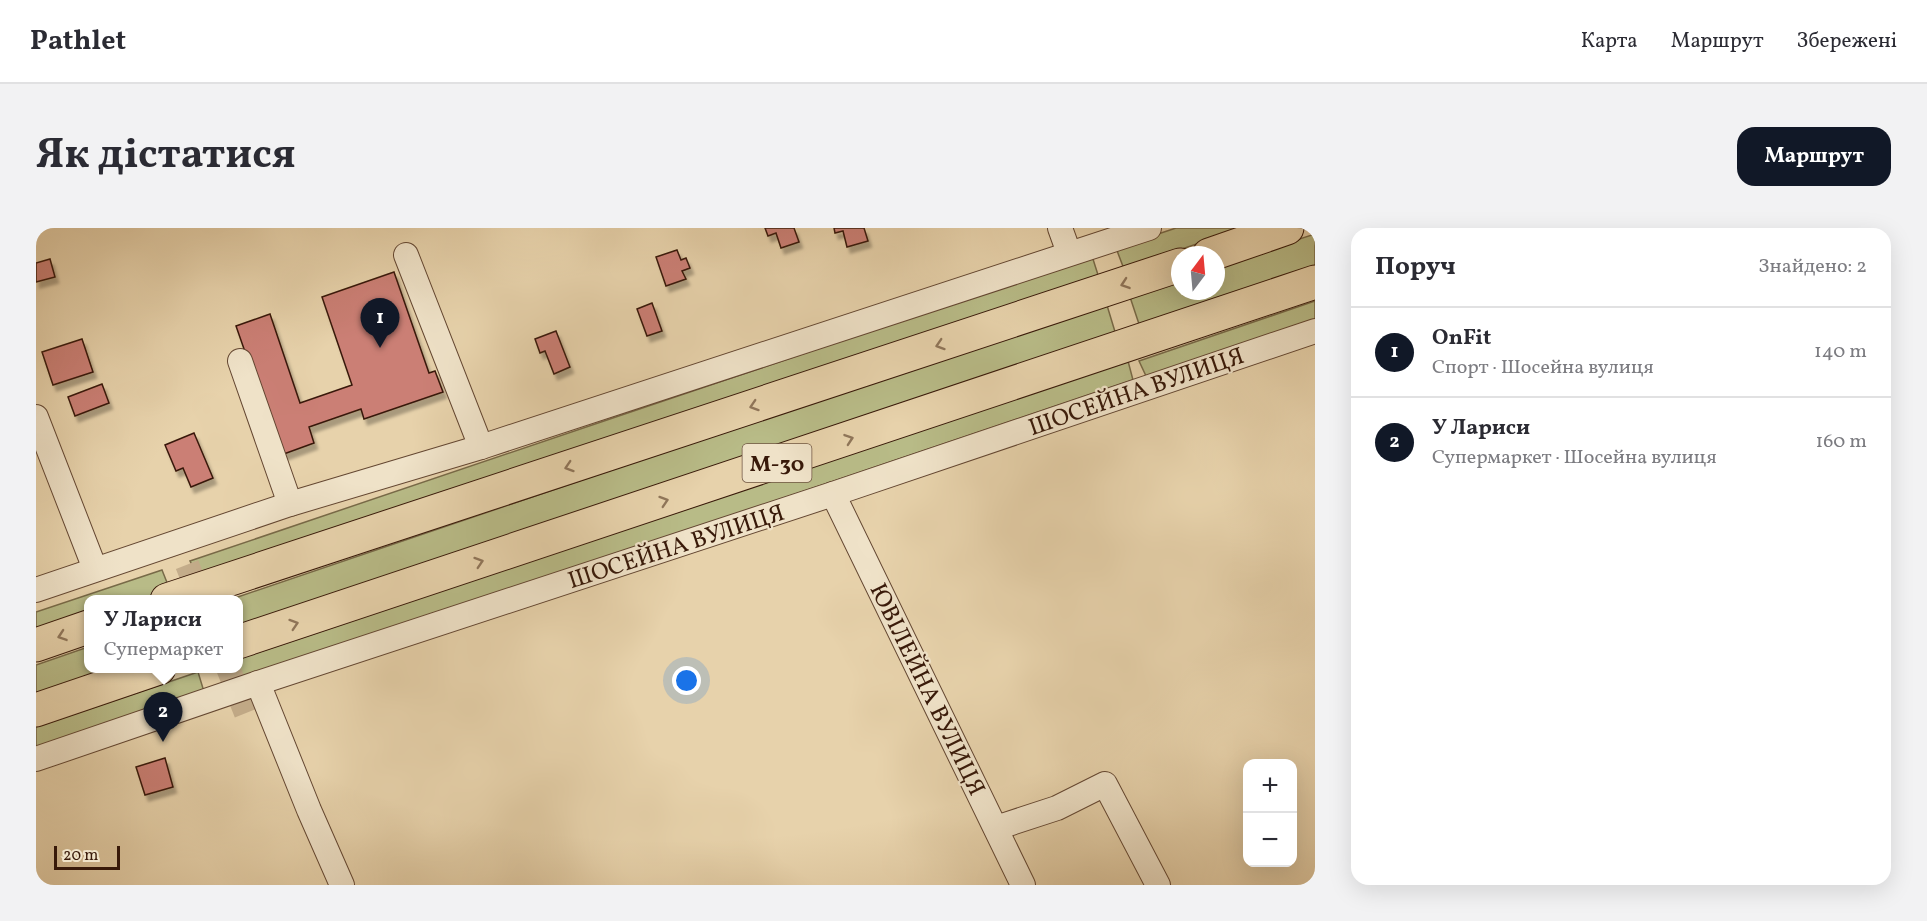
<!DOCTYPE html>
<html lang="uk">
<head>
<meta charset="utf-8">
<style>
	:root { --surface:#fff; --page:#f2f2f3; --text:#2b2b33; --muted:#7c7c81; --line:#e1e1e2; --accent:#111827 }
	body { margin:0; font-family:Vollkorn,serif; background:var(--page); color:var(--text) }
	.controls { position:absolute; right:18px; bottom:18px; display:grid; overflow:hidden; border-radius:12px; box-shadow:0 6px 24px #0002 }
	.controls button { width:54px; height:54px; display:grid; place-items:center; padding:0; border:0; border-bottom:2px solid var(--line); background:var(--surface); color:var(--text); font:30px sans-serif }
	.compass { position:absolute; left:1135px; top:18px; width:54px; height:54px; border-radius:50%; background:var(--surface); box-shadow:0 6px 24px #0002; rotate:16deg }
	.scale { position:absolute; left:18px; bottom:15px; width:66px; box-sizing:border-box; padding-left:6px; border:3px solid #381909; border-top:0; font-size:16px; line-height:21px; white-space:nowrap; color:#381909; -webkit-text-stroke:4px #efe2c8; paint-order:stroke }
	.you { position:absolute; left:651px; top:453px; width:21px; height:21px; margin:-15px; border:4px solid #fff; border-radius:50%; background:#1a73e8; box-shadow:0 0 0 9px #1a73e833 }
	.badge { display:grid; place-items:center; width:39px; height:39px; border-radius:50%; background:var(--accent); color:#fff; font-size:20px; font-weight:700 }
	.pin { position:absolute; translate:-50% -50px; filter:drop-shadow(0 2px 3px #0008) }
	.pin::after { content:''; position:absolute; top:32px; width:21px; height:18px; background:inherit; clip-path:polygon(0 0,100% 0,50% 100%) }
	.popup { position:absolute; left:48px; top:367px; width:159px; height:78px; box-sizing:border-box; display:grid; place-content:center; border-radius:12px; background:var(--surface); filter:drop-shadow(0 2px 4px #0005); font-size:20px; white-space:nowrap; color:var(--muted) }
	.popup b { font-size:22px; color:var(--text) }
	.popup::after { content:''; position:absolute; left:50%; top:100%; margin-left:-12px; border:12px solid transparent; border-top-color:var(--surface) }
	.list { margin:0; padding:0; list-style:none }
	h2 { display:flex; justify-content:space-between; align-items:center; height:78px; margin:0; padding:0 24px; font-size:26px }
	h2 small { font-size:20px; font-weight:400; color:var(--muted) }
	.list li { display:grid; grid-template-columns:39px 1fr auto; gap:18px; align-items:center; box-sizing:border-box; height:90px; padding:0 24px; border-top:2px solid var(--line) }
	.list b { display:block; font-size:22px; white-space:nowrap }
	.list p { margin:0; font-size:20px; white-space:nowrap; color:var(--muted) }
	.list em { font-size:20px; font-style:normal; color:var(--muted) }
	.map { position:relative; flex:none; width:1279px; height:657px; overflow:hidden; border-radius:18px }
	header { display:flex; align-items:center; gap:36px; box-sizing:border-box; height:84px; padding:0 30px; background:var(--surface); border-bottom:2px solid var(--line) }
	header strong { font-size:28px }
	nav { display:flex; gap:33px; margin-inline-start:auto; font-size:21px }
	.intro { display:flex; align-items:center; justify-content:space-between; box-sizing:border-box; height:144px; padding:0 36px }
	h1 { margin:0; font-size:42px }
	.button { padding:15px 27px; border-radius:18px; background:var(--accent); color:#fff; font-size:21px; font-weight:700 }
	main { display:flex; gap:36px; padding:0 36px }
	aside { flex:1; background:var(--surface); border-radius:18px; box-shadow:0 6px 24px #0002 }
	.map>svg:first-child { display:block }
	.green { fill:#b8bb87; stroke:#786a48; stroke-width:1.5 }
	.building { fill:#cb7f74; stroke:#381909; stroke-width:1.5; filter:url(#shadow) }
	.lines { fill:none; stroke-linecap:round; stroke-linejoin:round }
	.minor-tunnel { stroke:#c4ad8b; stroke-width:24; stroke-dasharray:24 12; stroke-linecap:butt }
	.minor-casing { stroke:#644732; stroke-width:26 }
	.highway-casing { stroke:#381909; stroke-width:35 }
	.minor { stroke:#efe2c8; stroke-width:24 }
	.highway { stroke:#e7d2ab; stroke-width:33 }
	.oneway { stroke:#90765a }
	.labels { text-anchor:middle; stroke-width:4.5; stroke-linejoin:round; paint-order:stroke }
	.shield { fill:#efe2c8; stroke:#6f5542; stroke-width:1.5 }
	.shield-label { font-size:22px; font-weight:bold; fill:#381909 }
	.street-label { font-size:24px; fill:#381909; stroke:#efe2c8 }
</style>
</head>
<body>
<header>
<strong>Pathlet</strong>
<nav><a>Карта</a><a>Маршрут</a><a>Збережені</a></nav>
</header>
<div class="intro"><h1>Як дістатися</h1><a class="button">Маршрут</a></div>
<main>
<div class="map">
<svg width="1279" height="657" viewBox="0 0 1279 657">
	<defs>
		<filter id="shadow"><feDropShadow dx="3.5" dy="6" stdDeviation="1.5" flood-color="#0004"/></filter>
	</defs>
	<rect width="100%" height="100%" fill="#e7d2ab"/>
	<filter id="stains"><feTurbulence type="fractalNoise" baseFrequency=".00333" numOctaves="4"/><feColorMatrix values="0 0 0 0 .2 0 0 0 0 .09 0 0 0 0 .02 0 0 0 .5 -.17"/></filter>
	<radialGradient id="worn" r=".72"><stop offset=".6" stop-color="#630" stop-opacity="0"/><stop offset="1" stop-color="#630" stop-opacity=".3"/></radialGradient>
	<!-- green -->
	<g class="green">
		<polygon points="1140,0 1207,0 1088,41 1080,20"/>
		<polygon points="1279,6 1279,41 1104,99 1093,66 1144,49 1144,63 1180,63 1180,38"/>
		<polygon points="1056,28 1063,50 164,353 154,333"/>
		<polygon points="1279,73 1279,93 1111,150 1103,133"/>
		<polygon points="1070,74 1080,107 202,404 202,372 193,372"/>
		<polygon points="1092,133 1097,152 206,453 200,441 202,440 202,431"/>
		<polygon points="126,342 134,362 105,371 52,372 52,390 0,407 0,384"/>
		<polygon points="52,419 52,440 93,441 0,472 0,437"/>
		<polygon points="162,444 169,467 0,524 0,499"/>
	</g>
	<!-- building -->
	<g class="building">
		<polygon points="729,0 758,0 763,14 745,20 740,5 732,8"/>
		<polygon points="798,0 828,0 832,13 811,19 807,3 799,5"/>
		<polygon points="641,22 645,32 650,30 654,40 646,43 650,51 630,58 620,29"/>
		<polygon points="14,31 19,49 0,54 0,35"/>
		<polygon points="358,44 393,145 399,143 407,164 328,191 325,181 273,199 278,215 245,227 200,98 234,86 264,175 316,157 286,69"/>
		<polygon points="616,75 626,103 611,108 601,81"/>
		<polygon points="520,103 534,139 518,146 509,123 504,125 499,111"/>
		<polygon points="46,111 57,144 17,157 6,124"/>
		<polygon points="66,156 73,175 39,188 32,169"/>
		<polygon points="158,205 177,250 155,259 147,240 140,243 129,217"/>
		<polygon points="129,530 137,559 109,567 100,539"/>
	</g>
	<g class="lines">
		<!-- minor-tunnel -->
		<g class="minor-tunnel">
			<polyline points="138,303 165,372"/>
			<polyline points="192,440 210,485"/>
		</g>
		<!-- minor casing -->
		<g class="minor-casing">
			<g id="minor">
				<polyline points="1024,0 1033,25"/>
				<polyline points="370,27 445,219"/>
				<polyline points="204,133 254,276"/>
				<polyline points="0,189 59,341"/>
				<polyline points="797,266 987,657"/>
				<polyline points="0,362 254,276 445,219 1113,0"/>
				<polyline points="222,455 273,582 306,657"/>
				<polyline points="0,531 222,455 797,266 1279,103"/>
				<polyline points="960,600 1021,580 1069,556 1122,657"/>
			</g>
		</g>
		<!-- highway casing -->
		<g class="highway-casing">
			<g id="highway">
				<polyline points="1173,27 1251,0"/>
				<polyline points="131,372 1144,37"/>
				<polyline points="202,414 1279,54"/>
				<polyline points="0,417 52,399"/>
				<polyline points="0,482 123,440"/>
			</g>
		</g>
		<!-- minor -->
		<use href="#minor" class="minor"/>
		<!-- highway -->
		<use href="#highway" class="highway"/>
	</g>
	<!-- one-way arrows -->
	<defs><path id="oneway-chevron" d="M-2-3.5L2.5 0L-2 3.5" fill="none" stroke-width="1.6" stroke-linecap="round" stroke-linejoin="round" transform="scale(1.5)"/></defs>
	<g class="oneway">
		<use href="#oneway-chevron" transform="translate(1089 56) rotate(161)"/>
		<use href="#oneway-chevron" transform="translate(904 117) rotate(162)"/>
		<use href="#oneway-chevron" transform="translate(718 178) rotate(162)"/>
		<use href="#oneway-chevron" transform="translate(813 211) rotate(-19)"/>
		<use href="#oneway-chevron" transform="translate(533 239) rotate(162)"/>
		<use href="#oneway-chevron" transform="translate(628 273) rotate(-18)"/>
		<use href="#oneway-chevron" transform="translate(443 334) rotate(-18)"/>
		<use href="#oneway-chevron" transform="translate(258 396) rotate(-18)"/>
		<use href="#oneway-chevron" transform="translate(26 408) rotate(161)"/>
	</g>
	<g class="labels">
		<!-- shield labels -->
		<rect class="shield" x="706.5" y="216" width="69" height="38" rx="4.5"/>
		<g class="shield-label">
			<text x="741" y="243">М-30</text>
		</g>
		<!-- street labels -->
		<g class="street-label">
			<text transform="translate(1100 163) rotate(-19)" y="8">ШОСЕЙНА ВУЛИЦЯ</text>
			<text transform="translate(640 318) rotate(-18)" y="8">ШОСЕЙНА ВУЛИЦЯ</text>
			<text transform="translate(892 461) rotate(64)" y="8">ЮВІЛЕЙНА ВУЛИЦЯ</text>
		</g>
	</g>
	<rect width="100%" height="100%" filter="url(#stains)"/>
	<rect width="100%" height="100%" fill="url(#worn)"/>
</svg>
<div class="controls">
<button>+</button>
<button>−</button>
</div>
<svg class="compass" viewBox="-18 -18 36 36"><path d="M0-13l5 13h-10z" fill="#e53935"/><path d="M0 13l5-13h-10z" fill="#7c7c81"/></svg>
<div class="scale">20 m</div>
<div class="you"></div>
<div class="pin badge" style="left:344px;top:120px">1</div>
<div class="pin badge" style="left:127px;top:514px">2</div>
<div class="popup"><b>У Лариси</b>Супермаркет</div>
</div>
<aside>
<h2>Поруч<small>Знайдено: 2</small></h2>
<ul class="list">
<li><span class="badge">1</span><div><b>OnFit</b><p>Спорт · Шосейна вулиця</p></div><em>140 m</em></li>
<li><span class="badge">2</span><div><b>У Лариси</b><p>Супермаркет · Шосейна вулиця</p></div><em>160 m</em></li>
</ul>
</aside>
</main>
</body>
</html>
